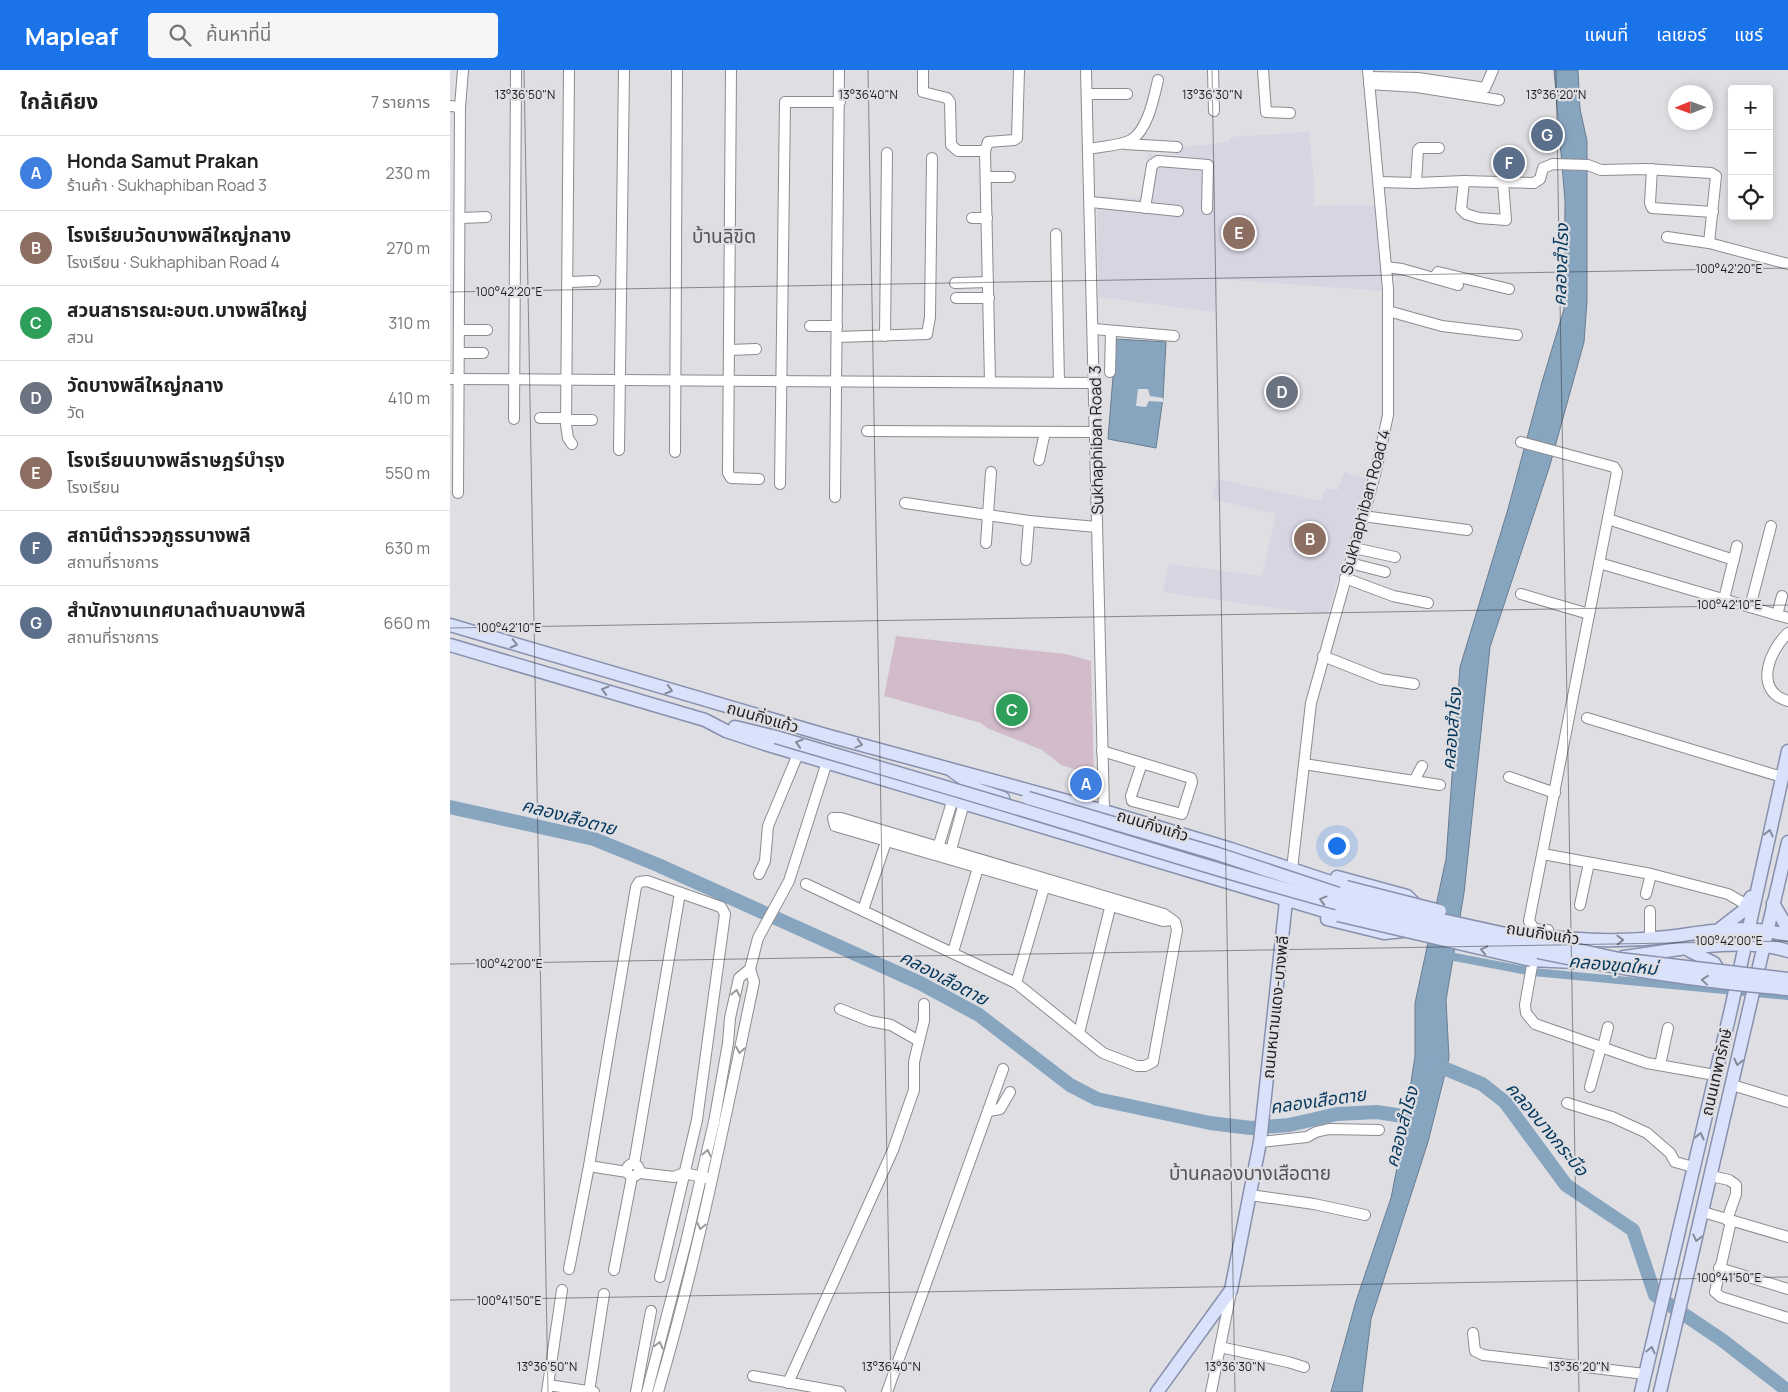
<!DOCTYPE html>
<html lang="th">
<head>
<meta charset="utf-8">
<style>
	:root { --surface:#fff; --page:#f6f6f6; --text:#222; --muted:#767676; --line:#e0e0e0; --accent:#1a73e8 }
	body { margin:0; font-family:Manrope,"Noto Sans Thai",sans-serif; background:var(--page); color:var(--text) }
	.controls { position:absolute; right:15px; top:15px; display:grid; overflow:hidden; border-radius:5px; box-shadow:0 2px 8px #0003 }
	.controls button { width:45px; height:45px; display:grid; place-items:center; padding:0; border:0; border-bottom:1px solid var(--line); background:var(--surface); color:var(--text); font:25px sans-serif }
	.compass { position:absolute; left:1218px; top:15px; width:45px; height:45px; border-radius:50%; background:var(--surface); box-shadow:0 2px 8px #0003; rotate:269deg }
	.you { position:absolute; left:886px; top:775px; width:18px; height:18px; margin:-12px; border:4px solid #fff; border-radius:50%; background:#1a73e8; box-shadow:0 0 0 8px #1a73e833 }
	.badge { display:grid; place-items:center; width:32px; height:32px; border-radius:50%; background:var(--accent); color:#fff; font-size:16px; font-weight:700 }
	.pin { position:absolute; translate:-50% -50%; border:2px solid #fff; box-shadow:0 1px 5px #0006 }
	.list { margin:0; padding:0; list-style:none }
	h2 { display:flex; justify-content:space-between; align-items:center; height:65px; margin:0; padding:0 20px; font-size:21px }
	h2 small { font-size:16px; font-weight:400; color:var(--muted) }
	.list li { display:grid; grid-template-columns:32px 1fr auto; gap:15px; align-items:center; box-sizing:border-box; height:75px; padding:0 20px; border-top:1px solid var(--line) }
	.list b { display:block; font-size:19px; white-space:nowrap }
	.list p { margin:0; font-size:16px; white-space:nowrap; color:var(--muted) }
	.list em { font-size:16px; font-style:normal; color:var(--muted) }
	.icon { flex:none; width:28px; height:28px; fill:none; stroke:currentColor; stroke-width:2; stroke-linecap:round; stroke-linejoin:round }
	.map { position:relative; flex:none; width:1338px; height:1322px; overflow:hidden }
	header { display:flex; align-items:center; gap:30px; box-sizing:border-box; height:70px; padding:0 25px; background:var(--accent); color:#fff }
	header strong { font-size:24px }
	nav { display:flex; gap:28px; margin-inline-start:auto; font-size:18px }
	.search { width:350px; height:45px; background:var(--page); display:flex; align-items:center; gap:12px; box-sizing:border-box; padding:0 18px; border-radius:5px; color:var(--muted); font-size:19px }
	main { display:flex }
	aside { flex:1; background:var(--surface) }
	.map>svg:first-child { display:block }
	.built { fill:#d7d5e2 }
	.green { fill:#d2bccc }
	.water { fill:#88a5c0; stroke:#687c90 }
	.pier { fill:#dedee3 }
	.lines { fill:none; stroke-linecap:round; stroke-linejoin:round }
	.canal { stroke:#88a5c0; stroke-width:8 }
	.river { stroke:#88a5c0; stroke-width:14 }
	.minor-casing { stroke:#8c8b91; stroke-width:12 }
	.major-casing { stroke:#8790ac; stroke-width:15 }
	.minor { stroke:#fff; stroke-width:10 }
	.major { stroke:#d9e2fa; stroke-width:12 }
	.major-bridge-casing { stroke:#8790ac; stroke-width:15; stroke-linecap:butt }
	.major-bridge { stroke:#d9e2fa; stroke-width:12 }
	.oneway { stroke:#858a98 }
	.oneway2 { stroke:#9a9a9b }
	.ticks { fill:none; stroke:#1e1e20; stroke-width:1; stroke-opacity:0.45 }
	.labels { text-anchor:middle; stroke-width:4.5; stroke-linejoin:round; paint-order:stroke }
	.street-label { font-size:16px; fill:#1e1e20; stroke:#dedee3 }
	.water-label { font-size:18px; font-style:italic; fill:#05385c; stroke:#dedee3 }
	.quarter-label { font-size:19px; fill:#535358; stroke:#dedee3 }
	.ticks-label { font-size:12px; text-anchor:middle; fill:#1e1e20; stroke:#dedee3; stroke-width:4.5; stroke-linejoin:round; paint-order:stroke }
</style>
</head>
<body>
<header>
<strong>Mapleaf</strong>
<div class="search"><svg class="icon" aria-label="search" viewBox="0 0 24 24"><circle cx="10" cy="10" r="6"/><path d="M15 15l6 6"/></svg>ค้นหาที่นี่</div>
<nav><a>แผนที่</a><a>เลเยอร์</a><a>แชร์</a></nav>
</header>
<main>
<aside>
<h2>ใกล้เคียง<small>7 รายการ</small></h2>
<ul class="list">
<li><span class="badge" style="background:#3f7fe0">A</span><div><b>Honda Samut Prakan</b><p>ร้านค้า · Sukhaphiban Road 3</p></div><em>230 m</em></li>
<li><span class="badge" style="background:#8d6e63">B</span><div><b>โรงเรียนวัดบางพลีใหญ่กลาง</b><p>โรงเรียน · Sukhaphiban Road 4</p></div><em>270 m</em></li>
<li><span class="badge" style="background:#2e9e5b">C</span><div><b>สวนสาธารณะอบต.บางพลีใหญ่</b><p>สวน</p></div><em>310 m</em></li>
<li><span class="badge" style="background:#6b7280">D</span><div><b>วัดบางพลีใหญ่กลาง</b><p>วัด</p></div><em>410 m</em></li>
<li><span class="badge" style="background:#8d6e63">E</span><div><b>โรงเรียนบางพลีราษฎร์บำรุง</b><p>โรงเรียน</p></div><em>550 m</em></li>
<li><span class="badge" style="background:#5c6f8a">F</span><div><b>สถานีตำรวจภูธรบางพลี</b><p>สถานที่ราชการ</p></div><em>630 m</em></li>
<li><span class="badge" style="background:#5c6f8a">G</span><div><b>สำนักงานเทศบาลตำบลบางพลี</b><p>สถานที่ราชการ</p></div><em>660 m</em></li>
</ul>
</aside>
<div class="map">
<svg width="1338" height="1322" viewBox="0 0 1338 1322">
	<rect width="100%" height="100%" fill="#dedee3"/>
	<!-- built -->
	<g class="built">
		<polygon points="859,62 864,112 864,136 928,135 932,221 768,209 765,242 649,227 647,126 693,129 698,84 725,86 726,78 779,72 781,67"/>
		<polygon points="894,402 917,409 878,543 868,544 713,522 719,494 812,506 826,444 762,429 767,409 871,431 876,418 888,420"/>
	</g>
	<!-- green -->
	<polygon class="green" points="446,566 616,584 641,591 644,705 611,695 592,680 537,658 531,653 434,626"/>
	<!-- water -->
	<g class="water">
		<polygon points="1104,0 1128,0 1130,39 1137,71 1137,231 1134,272 1100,395 1040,577 1014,823 996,930 999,988 978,1072 921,1249 912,1322 881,1322 906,1231 941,1128 951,1078 965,986 965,933 996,789 1010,597 1058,439 1092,312 1114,239 1115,131"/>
		<polygon points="666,269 716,272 713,328 706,378 658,369"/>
	</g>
	<!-- pier -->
	<polygon class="pier" points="688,319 698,319 700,326 713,328 713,332 699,331 696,337 686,336"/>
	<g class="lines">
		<!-- canal -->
		<polyline class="canal" points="994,885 1083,902 1338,926"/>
		<!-- river -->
		<g class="river">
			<polyline points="0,737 144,769 208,795 470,913 529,945 620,1015 647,1029 760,1053 801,1058 839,1055 887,1044 927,1042 972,1049"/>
			<polyline points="984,994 1032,1014 1055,1032 1116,1115 1183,1160 1205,1225 1272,1270 1338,1321"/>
		</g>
		<!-- minor casing -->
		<g class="minor-casing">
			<g id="minor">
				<polyline points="119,0 116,355 118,368 122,374"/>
				<polyline points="281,0 278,403 281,408 309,409"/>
				<polyline points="473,0 473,22 497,28 500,32 501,75 508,81 535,81"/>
				<polyline points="636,0 654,741"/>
				<polyline points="763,0 764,41"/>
				<polyline points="813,0 816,42 840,43"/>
				<polyline points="919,7 968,8 1035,18 1043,0"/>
				<polyline points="919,14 967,17 1049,30"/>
				<polyline points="638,24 677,24"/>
				<polyline points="0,36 10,37"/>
				<polyline points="675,74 727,77"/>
				<path d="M639 79C653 76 670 76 681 70 698 60 704 27 708 10"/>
				<polyline points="1202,99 1200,133 1202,138 1263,142"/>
				<polyline points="536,107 560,107"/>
				<polyline points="1014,111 1011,139 1016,144 1029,148 1056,150 1053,112"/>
				<polyline points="929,112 966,113 1014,111 1084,113 1090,109 1093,98 1103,94 1138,95 1151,100 1195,99 1261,103 1266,106 1259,173"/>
				<polyline points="966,113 968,80 970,78 989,78"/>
				<polyline points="641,132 728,141"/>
				<polyline points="695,138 702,95 708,91 758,95 757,139"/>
				<polyline points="11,148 36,147"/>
				<polyline points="522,148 537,148"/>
				<polyline points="606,164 609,313"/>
				<polyline points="1217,167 1259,173 1338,194"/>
				<polyline points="936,197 952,199 1008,215"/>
				<polyline points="984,208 988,202 1059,219"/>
				<polyline points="119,212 145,211"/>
				<polyline points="505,213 538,212"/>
				<polyline points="506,228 539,228"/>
				<polyline points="938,241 992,256 1067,265"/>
				<polyline points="360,256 387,256"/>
				<polyline points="644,259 724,266"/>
				<polyline points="9,260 37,260"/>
				<polyline points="435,266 437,83"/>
				<polyline points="387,267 477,264 480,247 482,88"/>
				<polyline points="279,280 306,279"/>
				<polyline points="9,283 33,283"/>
				<polyline points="660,302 661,261"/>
				<polyline points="0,309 644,313"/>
				<polyline points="540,312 535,81 538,72 564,70 567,68 569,0"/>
				<polyline points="90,348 117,348"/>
				<polyline points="64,349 66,0"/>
				<polyline points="117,350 142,350"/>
				<polyline points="417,361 645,362"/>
				<polyline points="1071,372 1164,397 1167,402 1079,851 1084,859 1098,860"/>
				<polyline points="169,380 174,0"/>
				<polyline points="225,382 227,0"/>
				<polyline points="589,390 595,362"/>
				<polyline points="330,414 335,32 390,32"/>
				<polyline points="8,423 10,37 13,0"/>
				<polyline points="385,427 389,0"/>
				<polyline points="455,433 579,451 647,457"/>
				<polyline points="913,446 1017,460"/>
				<polyline points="1158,449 1284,490"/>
				<polyline points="536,473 541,402"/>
				<polyline points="904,478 945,487"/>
				<polyline points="576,490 579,451"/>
				<polyline points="900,493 935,502"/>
				<polyline points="1149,493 1338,548"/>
				<polyline points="895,508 943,526 978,533"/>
				<polyline points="1071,524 1139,544"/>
				<polyline points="1274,529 1287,476"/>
				<polyline points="1300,537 1321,456"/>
				<polyline points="1327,545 1332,526"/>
				<path d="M1338 563C1319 581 1303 621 1338 631"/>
				<polyline points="873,586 931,609 964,614"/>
				<polyline points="1137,648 1332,707"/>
				<polyline points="652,681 741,708 742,712 732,744 682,731 681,726 692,693"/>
				<polyline points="854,694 990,715"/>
				<polyline points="1059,707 1105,723"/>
				<polyline points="964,711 972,696"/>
				<polyline points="486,784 503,729"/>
				<polyline points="1093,784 1201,804 1278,824 1297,835"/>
				<polyline points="499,787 514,733"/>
				<polyline points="842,799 861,633 926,401 938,345 938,219 918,0"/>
				<polyline points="309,804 315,791 318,756 348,684"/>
				<polyline points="356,814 566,913 653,983 687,996 695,996 703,992 727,860 725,852 714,844 391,748 383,748 385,756 713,851 721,850"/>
				<polyline points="1196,824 1201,804"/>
				<polyline points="1130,835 1139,793"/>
				<polyline points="413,840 438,766"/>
				<polyline points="1200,868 1200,841"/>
				<polyline points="503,882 530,791"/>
				<polyline points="1083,890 1075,935 1076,943 1085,954 1197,993 1265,1005"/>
				<polyline points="566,913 596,811"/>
				<polyline points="629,963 662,830"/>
				<polyline points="469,971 474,951 474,934"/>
				<polyline points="1153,977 1158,957"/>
				<polyline points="1210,995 1218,958"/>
				<polyline points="1282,1015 1338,1032"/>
				<polyline points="1140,1017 1151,977"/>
				<polyline points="1117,1033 1162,1047 1197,1063 1220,1083 1225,1092 1243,1097"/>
				<polyline points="539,1041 550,1039 560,1022"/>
				<polyline points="810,1072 857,1067 866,1062 879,1059 929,1060"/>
				<circle cx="183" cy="1100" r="6"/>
				<polyline points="184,1094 230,823"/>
				<polyline points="139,1096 177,1102"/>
				<polyline points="190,1103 224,1107 234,1103 257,1108"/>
				<polyline points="1261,1106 1279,1110 1286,1115 1286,1124 1277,1150"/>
				<polyline points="800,1125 864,1134 915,1145"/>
				<polyline points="1253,1142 1338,1167"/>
				<polyline points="1281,1151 1265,1222 1271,1227 1338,1248"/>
				<polyline points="1269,1198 1338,1219"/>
				<polyline points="119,1199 139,1096 186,817 189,812 197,811 271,837 275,844 247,1050 210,1207"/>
				<polyline points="164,1200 182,1107"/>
				<polyline points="1023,1263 1025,1281 1033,1285 1195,1304"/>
				<polyline points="770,1277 838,1292 854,1297"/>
				<polyline points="303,1306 390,1322"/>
				<polyline points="338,1313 443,1080 464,1020 464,992 469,971 441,955 420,951 390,939"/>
				<polyline points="98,1315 144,1322"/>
				<polyline points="97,1322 112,1220"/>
				<polyline points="139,1322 154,1224"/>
				<polyline points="186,1322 201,1241"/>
				<polyline points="197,1322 236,1172 264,1052 278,973 280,948 289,908 300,899 308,868 339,811 377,692"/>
				<path d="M208 1322C248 1187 275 1049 304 912L300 899"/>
				<polyline points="437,1322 553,999"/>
				<polyline points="761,1322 781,1222"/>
			</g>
		</g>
		<!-- major casing -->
		<g class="major-casing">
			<g id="major">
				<polyline points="0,555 379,666 654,741 781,779 896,817"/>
				<polyline points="0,575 255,650 276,661 315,674 888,845"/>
				<polyline points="285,657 326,667"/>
				<polyline points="501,700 529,720 553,728"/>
				<polyline points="887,807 957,826 964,833 963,840"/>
				<polyline points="1323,833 1338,859"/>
				<polyline points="877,849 934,863 953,861"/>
				<polyline points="1271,858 1293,841 1301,827"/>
				<path d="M1087 865C1130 871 1173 872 1217 867 1264 861 1290 854 1338 865"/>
				<polyline points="1240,881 1264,893 1274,908"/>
				<path d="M1173 887C1220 881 1293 866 1338 881"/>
				<polyline points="1081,890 1124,892"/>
				<polyline points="707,1322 781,1220 810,1072 836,831"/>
				<polyline points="1191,1322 1281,939 1338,681"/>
				<polyline points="1210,1322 1338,772"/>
			</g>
		</g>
		<!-- minor -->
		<use href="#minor" class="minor"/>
		<!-- major -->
		<use href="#major" class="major"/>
		<!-- major-bridge casing -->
		<g class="major-bridge-casing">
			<g id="major-bridge">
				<path d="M326 667C434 699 541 730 648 763 873 832 1102 900 1338 919"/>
				<polyline points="578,728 768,784 910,831 951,841 1169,889 1338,909"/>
				<polyline points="896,817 990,841"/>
				<polyline points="888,845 1081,890"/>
			</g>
		</g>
		<!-- major-bridge -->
		<use href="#major-bridge" class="major-bridge"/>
	</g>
	<!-- one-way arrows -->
	<defs><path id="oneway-chevron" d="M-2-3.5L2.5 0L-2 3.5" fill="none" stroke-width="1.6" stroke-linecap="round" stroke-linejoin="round" transform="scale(1.25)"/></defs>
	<g class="oneway">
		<use href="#oneway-chevron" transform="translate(64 574) rotate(14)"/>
		<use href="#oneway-chevron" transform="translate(155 620) rotate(-164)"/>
		<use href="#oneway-chevron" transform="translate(219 620) rotate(16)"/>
		<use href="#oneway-chevron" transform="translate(349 673) rotate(-163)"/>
		<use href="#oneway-chevron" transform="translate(409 674) rotate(15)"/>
		<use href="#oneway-chevron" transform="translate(1319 763) rotate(-77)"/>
		<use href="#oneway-chevron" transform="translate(873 830) rotate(-165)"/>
		<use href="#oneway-chevron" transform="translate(1170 870) rotate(-2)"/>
		<use href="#oneway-chevron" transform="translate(1034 880) rotate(-167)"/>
		<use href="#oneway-chevron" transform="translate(1255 910) rotate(-174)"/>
		<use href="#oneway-chevron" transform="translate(1288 992) rotate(103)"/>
		<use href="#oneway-chevron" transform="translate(1250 1066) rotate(-76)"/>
		<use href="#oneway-chevron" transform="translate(1247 1168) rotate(103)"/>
		<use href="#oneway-chevron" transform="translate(1201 1280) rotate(-77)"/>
	</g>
	<g class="oneway2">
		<use href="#oneway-chevron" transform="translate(286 923) rotate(-78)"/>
		<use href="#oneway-chevron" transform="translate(290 980) rotate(100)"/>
		<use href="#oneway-chevron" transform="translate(257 1083) rotate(-77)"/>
		<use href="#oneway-chevron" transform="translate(251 1156) rotate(103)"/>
		<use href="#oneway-chevron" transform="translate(209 1275) rotate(-75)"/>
	</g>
	<!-- ticks -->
	<path class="ticks" d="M74 0 98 1322M418 0 441 1322M762 0 785 1322M1106 0 1129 1322M0 222 1338 198M0 558 1338 535M0 894 1338 871M0 1230 1338 1207"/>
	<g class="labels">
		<!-- street labels -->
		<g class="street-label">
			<text transform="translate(646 370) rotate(-91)" y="6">Sukhaphiban Road 3</text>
			<text transform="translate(915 432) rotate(-75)" y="6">Sukhaphiban Road 4</text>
			<text transform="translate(313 647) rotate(16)" y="6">ถนนกิ่งแก้ว</text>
			<text transform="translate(703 755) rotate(17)" y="6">ถนนกิ่งแก้ว</text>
			<text transform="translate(1093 863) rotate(9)" y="6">ถนนกิ่งแก้ว</text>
			<text transform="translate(825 937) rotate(-84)" y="6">ถนนหนามแดง-บางพลี</text>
			<text transform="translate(1266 1002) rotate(-77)" y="6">ถนนเทพารักษ์</text>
		</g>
		<!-- water labels -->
		<g class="water-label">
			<text transform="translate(1111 195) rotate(-88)" y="6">คลองสำโรง</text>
			<text transform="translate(1002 659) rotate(-85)" y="6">คลองสำโรง</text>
			<text transform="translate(119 747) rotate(15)" y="6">คลองเสือตาย</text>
			<text transform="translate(1163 895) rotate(5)" y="6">คลองขุดใหม่</text>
			<text transform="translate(494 908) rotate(28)" y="6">คลองเสือตาย</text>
			<text transform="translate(868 1031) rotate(-8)" y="6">คลองเสือตาย</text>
			<text transform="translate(952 1057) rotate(-75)" y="6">คลองสำโรง</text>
			<text transform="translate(1097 1059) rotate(50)" y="6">คลองบางกระบือ</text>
		</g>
		<!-- quarter labels -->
		<g class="quarter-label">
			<text x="274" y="173">บ้านลิขิต</text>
			<text x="800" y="1110">บ้านคลองบางเสือตาย</text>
		</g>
	</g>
	<g class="ticks-label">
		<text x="75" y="29">13°36'50"N</text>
		<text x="418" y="29">13°36'40"N</text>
		<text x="762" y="29">13°36'30"N</text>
		<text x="1106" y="29">13°36'20"N</text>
		<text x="1279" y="203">100°42'20"E</text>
		<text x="59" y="226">100°42'20"E</text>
		<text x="1279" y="539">100°42'10"E</text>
		<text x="59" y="562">100°42'10"E</text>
		<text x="1279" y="875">100°42'00"E</text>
		<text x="59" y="898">100°42'00"E</text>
		<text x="1279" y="1212">100°41'50"E</text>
		<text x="59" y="1235">100°41'50"E</text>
		<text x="97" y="1301">13°36'50"N</text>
		<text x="441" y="1301">13°36'40"N</text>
		<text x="785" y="1301">13°36'30"N</text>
		<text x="1129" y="1301">13°36'20"N</text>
	</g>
</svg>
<div class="controls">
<button>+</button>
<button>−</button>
<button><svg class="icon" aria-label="locate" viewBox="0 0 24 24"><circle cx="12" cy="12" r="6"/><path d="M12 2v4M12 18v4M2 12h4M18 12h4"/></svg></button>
</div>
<svg class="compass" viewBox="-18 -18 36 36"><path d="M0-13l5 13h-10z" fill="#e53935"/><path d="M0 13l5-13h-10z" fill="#767676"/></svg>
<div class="you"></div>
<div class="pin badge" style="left:636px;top:714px;background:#3f7fe0">A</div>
<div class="pin badge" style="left:860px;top:469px;background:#8d6e63">B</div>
<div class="pin badge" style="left:562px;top:640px;background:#2e9e5b">C</div>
<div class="pin badge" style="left:832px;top:322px;background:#6b7280">D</div>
<div class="pin badge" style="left:789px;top:163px;background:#8d6e63">E</div>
<div class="pin badge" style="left:1059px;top:93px;background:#5c6f8a">F</div>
<div class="pin badge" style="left:1097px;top:65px;background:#5c6f8a">G</div>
</div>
</main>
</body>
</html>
